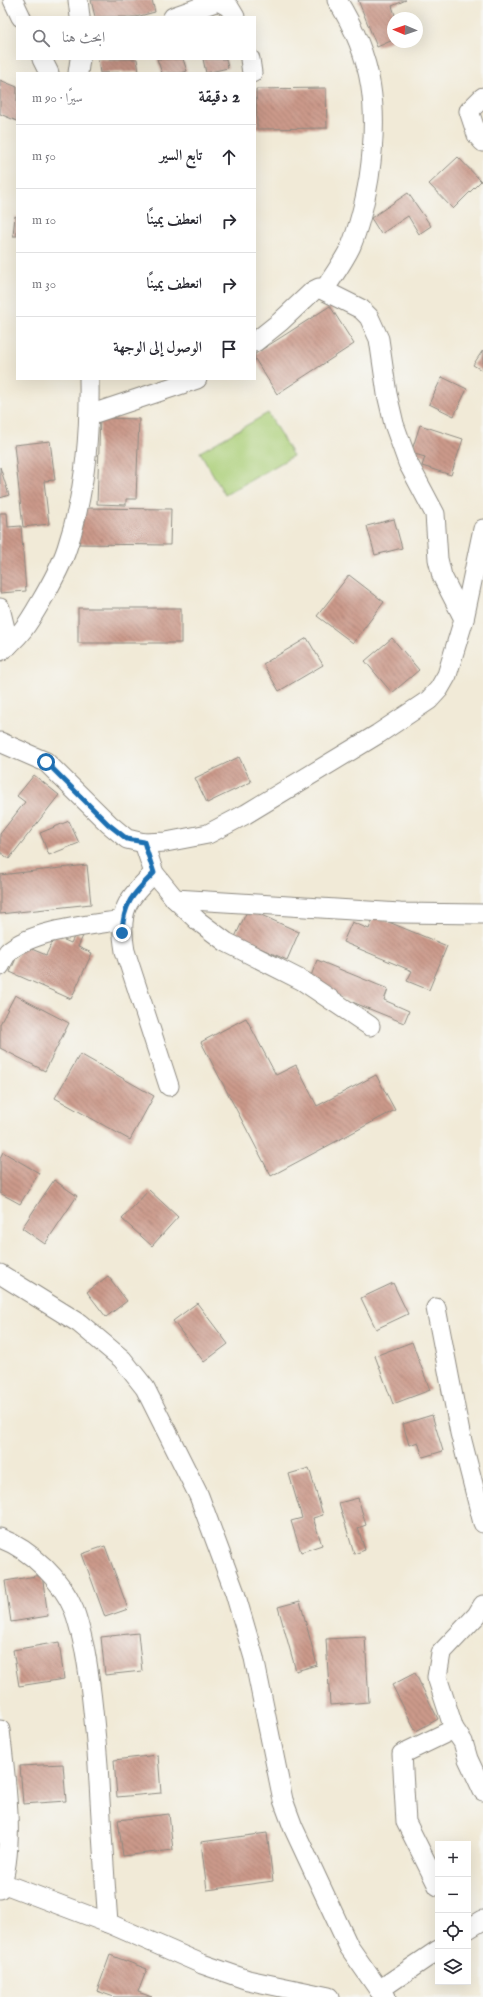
<!DOCTYPE html>
<html lang="ar">
<head>
<meta charset="utf-8">
<style>
	:root { --surface:#fff; --page:#f2f2f3; --text:#2b2b33; --muted:#7c7c81; --line:#e1e1e2 }
	body { margin:0; font-family:"IM FELL English",Amiri,serif; background:var(--page); color:var(--text); direction:rtl }
	.controls { position:absolute; right:12px; bottom:12px; display:grid; overflow:hidden; border-radius:0px; box-shadow:0 4px 16px #0002 }
	.controls button { width:36px; height:36px; display:grid; place-items:center; padding:0; border:0; border-bottom:1px solid var(--line); background:var(--surface); color:var(--text); font:20px sans-serif }
	.compass { position:absolute; left:387px; top:12px; width:36px; height:36px; border-radius:50%; background:var(--surface); box-shadow:0 4px 16px #0002; rotate:272deg }
	.stop { position:absolute; width:12px; height:12px; margin:-9px; border:3px solid #1f6fb2; border-radius:50%; background:#fff }
	.stop.end { background:#1f6fb2; border-color:#fff; box-shadow:0 1px 4px #0008 }
	.list { margin:0; padding:0; list-style:none }
	h2 { display:flex; justify-content:space-between; align-items:center; height:52px; margin:0; padding:0 16px; font-size:17px }
	h2 small { font-size:13px; font-weight:400; color:var(--muted) }
	.list li { display:grid; grid-template-columns:26px 1fr auto; gap:12px; align-items:center; box-sizing:border-box; height:64px; padding:0 16px; border-top:1px solid var(--line) }
	.list b { display:block; font-size:15px; white-space:nowrap }
	.list em { font-size:13px; font-style:normal; color:var(--muted) }
	.icon { flex:none; width:22px; height:22px; fill:none; stroke:currentColor; stroke-width:2; stroke-linecap:round; stroke-linejoin:round }
	.map { position:relative; flex:none; width:483px; height:1997px; overflow:hidden; direction:ltr }
	.search { position:absolute; background:var(--surface); box-shadow:0 4px 16px #0002; left:16px; top:16px; width:240px; height:44px; display:flex; align-items:center; gap:10px; box-sizing:border-box; padding:0 14px; border-radius:0px; color:var(--muted); font-size:15px }
	.panel { position:absolute; background:var(--surface); box-shadow:0 4px 16px #0002; left:16px; top:72px; width:240px; height:308px; border-radius:0px; direction:rtl }
	.map>svg:first-child { display:block }
	.green { fill:#abcf78; stroke:#6b7d52 }
	.building { fill:url(#building-back-hatch) }
	.lines { fill:none; stroke-linecap:round; stroke-linejoin:round }
	.street-casing { stroke:#8e8a81; stroke-width:21 }
	.street { stroke:#fff; stroke-width:19 }
	.route { stroke:#1f6fb2; stroke-width:5 }
</style>
</head>
<body>
<div class="map">
<svg width="483" height="1997" viewBox="0 0 483 1997">
	<defs>
		<pattern id="building-back-hatch" width="6" height="6" patternUnits="userSpaceOnUse"><rect width="6" height="6" fill="#cb998a"/><path d="M-1 5l2 2M0 0l6 6M5-1l2 2" fill="none" stroke="#a57d71"/></pattern>
	</defs>
	<rect width="100%" height="100%" fill="#f6f6f2"/>
	<filter id="ink" filterUnits="userSpaceOnUse"><feTurbulence type="fractalNoise" baseFrequency=".025" numOctaves="2"/><feDisplacementMap in="SourceGraphic" scale="8" xChannelSelector="R" yChannelSelector="G"/><feConvolveMatrix kernelMatrix="1 2 1 2 8 2 1 2 1" color-interpolation-filters="sRGB"/></filter>
	<filter id="wash" filterUnits="userSpaceOnUse"><feTurbulence type="fractalNoise" baseFrequency=".012" numOctaves="4" result="noise"/><feDisplacementMap in="SourceGraphic" scale="16" xChannelSelector="R" yChannelSelector="G"/><feGaussianBlur stdDeviation="0.9" result="paint"/><feColorMatrix in="noise" values="0 0 0 0 0 0 0 0 0 0 0 0 0 0 0 0 0 1.4 0 .05"/><feComposite in="paint" operator="in"/></filter>
	<g filter="url(#wash)">
		<rect width="100%" height="100%" fill="#f1ead7"/>
		<!-- green -->
		<polygon class="green" points="268,413 293,456 225,495 200,452"/>
		<g id="blocks">
			<!-- building -->
			<g class="building">
				<polygon points="91,0 152,0 155,12 136,17 95,17"/>
				<polygon points="358,0 406,0 392,6 396,18 393,18 393,40 377,47"/>
				<polygon points="98,59 137,59 139,72 100,73"/>
				<polygon points="157,59 183,59 187,71 181,73 162,73"/>
				<polygon points="203,59 226,59 228,68 206,73"/>
				<polygon points="0,80 17,87 17,121 0,114"/>
				<polygon points="326,88 327,128 257,129 256,89"/>
				<polygon points="458,157 481,181 453,209 429,184"/>
				<polygon points="408,193 431,226 419,234 408,216 381,234 371,218"/>
				<polygon points="15,216 17,217 17,236 13,236"/>
				<polygon points="330,306 354,344 277,394 255,359 255,354"/>
				<polygon points="483,350 483,371 473,365"/>
				<polygon points="442,377 467,389 454,416 429,404"/>
				<polygon points="100,418 139,419 136,499 126,499 126,505 97,504"/>
				<polygon points="420,425 463,439 451,475 422,466 425,457 411,453"/>
				<polygon points="50,441 55,480 44,481 49,524 23,527 14,445"/>
				<polygon points="0,467 9,495 0,498"/>
				<polygon points="79,508 171,509 170,545 79,544"/>
				<polygon points="0,513 7,513 8,527 21,526 26,591 0,593"/>
				<polygon points="394,519 402,548 375,555 367,526"/>
				<polygon points="349,575 384,602 353,643 317,616"/>
				<rect x="78" y="608" width="103" height="35"/>
				<polygon points="307,638 323,665 279,691 263,664"/>
				<polygon points="392,638 419,670 392,693 365,661"/>
				<polygon points="239,757 251,782 207,803 195,778"/>
				<polygon points="34,775 59,795 9,859 0,852 0,834 25,802 17,796"/>
				<polygon points="69,821 79,843 49,855 40,833"/>
				<polygon points="87,865 91,904 0,914 0,875"/>
				<polygon points="248,909 299,932 287,960 235,937"/>
				<polygon points="374,916 447,946 429,990 407,981 412,971 343,942 352,922 369,929"/>
				<polygon points="76,933 83,936 78,947 92,953 71,999 10,972 22,945 46,955 55,936 71,943"/>
				<polygon points="317,960 388,989 384,1000 409,1011 404,1023 308,984"/>
				<polygon points="15,995 69,1023 45,1071 0,1048 0,1024"/>
				<polygon points="246,1018 276,1075 296,1065 317,1106 376,1075 395,1110 271,1176 201,1042"/>
				<polygon points="80,1054 154,1096 130,1140 55,1098"/>
				<polygon points="3,1152 39,1173 20,1204 0,1193 0,1158"/>
				<polygon points="54,1180 77,1196 45,1244 22,1228"/>
				<polygon points="149,1190 178,1217 152,1246 122,1219"/>
				<polygon points="108,1276 127,1301 106,1317 87,1292"/>
				<polygon points="393,1283 408,1314 376,1329 361,1298"/>
				<polygon points="197,1303 228,1344 204,1362 173,1321"/>
				<polygon points="412,1342 430,1390 393,1404 375,1356"/>
				<polygon points="432,1415 443,1451 423,1457 418,1442 409,1445 403,1424"/>
				<polygon points="309,1468 323,1515 313,1518 322,1545 301,1552 291,1521 302,1518 289,1474"/>
				<polygon points="358,1498 366,1525 358,1528 365,1550 354,1554 339,1503"/>
				<polygon points="105,1546 128,1609 105,1617 82,1554"/>
				<polygon points="42,1575 48,1616 11,1622 5,1581"/>
				<polygon points="300,1601 317,1665 296,1671 278,1607"/>
				<polygon points="138,1633 142,1671 105,1675 101,1637"/>
				<polygon points="365,1637 369,1702 330,1705 326,1639"/>
				<polygon points="59,1642 64,1679 19,1686 13,1650"/>
				<polygon points="415,1673 438,1719 416,1731 392,1685"/>
				<polygon points="158,1755 161,1793 117,1797 114,1760"/>
				<polygon points="63,1764 66,1801 23,1804 20,1766"/>
				<polygon points="169,1814 173,1850 123,1856 118,1820"/>
				<polygon points="267,1833 273,1881 207,1890 201,1842"/>
				<polygon points="110,1955 147,1969 138,1992 152,1997 114,1997 97,1991"/>
			</g>
		</g>
	</g>
	<g filter="url(#ink)">
		<use href="#blocks" fill-opacity="0" stroke="#8e8a81" stroke-width="1"/>
		<g class="lines">
			<!-- street casing -->
			<g class="street-casing">
				<g id="street">
					<polyline points="13,0 21,17"/>
					<polyline points="78,0 80,17"/>
					<polyline points="173,17 218,1 229,7 235,17"/>
					<polyline points="42,59 49,73"/>
					<polyline points="250,59 252,73"/>
					<polyline points="78,73 80,59"/>
					<polyline points="483,97 469,111 477,135 483,142"/>
					<path d="M324 290C333 276 344 261 351 246 360 224 365 201 369 178 379 110 374 59 337 0"/>
					<polyline points="89,415 197,379"/>
					<polyline points="0,608 9,645"/>
					<polyline points="464,619 483,529"/>
					<path d="M0 651C19 639 29 622 40 603 50 586 61 567 67 548 85 494 90 435 89 379"/>
					<polyline points="0,742 46,762 109,824 127,839 144,843 166,842 208,834 246,814 378,734 429,700 439,689 447,675 464,619 442,576 438,559 435,514 408,463 394,424 387,394 379,339 369,317 361,309 319,288 313,291 280,322 255,342"/>
					<polyline points="144,843 154,873 175,899 198,921 226,942 303,981 370,1026"/>
					<path d="M154 873C126 901 118 909 125 951L169 1086"/>
					<polyline points="175,899 400,913 483,914"/>
					<path d="M0 966C2 962 5 956 8 952 32 930 91 925 123 920"/>
					<polyline points="0,1274 79,1323 122,1359 145,1388 199,1496 235,1593 254,1658 283,1800 293,1827 349,1947 379,1990 386,1997"/>
					<polyline points="436,1308 460,1433 483,1523"/>
					<path d="M0 1538C31 1550 61 1579 74 1610 79 1623 82 1638 85 1651 92 1689 95 1727 98 1765 101 1818 104 1870 108 1923"/>
					<polyline points="483,1605 477,1615 441,1653 437,1677 454,1729 463,1742 468,1759 483,1791"/>
					<path d="M0 1730C5 1776 16 1845 0 1889"/>
					<polyline points="2,1883 108,1923 202,1964 248,1980 329,1997"/>
					<polyline points="438,1886 406,1822 402,1754 454,1729"/>
					<polyline points="468,1929 483,1920"/>
					<polyline points="379,1990 438,1950"/>
				</g>
			</g>
			<!-- street -->
			<use href="#street" class="street"/>
		</g>
	</g>
	<g class="lines" filter="url(#ink)">
		<!-- route -->
		<path class="route" d="M46 762 108 824 127 839 144 842 154 873C134 893 123 903 122 933"/>
	</g>
</svg>
<div class="controls">
<button>+</button>
<button>−</button>
<button><svg class="icon" aria-label="locate" viewBox="0 0 24 24"><circle cx="12" cy="12" r="6"/><path d="M12 2v4M12 18v4M2 12h4M18 12h4"/></svg></button>
<button><svg class="icon" aria-label="layers" viewBox="0 0 24 24"><path d="M12 4l9 5-9 5-9-5zM3 14l9 5 9-5"/></svg></button>
</div>
<svg class="compass" viewBox="-18 -18 36 36"><path d="M0-13l5 13h-10z" fill="#e53935"/><path d="M0 13l5-13h-10z" fill="#7c7c81"/></svg>
<div class="stop" style="left:46px;top:762px"></div>
<div class="stop end" style="left:122px;top:933px"></div>
<div class="search"><svg class="icon" aria-label="search" viewBox="0 0 24 24"><circle cx="10" cy="10" r="6"/><path d="M15 15l6 6"/></svg>ابحث هنا</div>
<section class="panel">
<h2>2 دقيقة<small>سيرًا · 90 m</small></h2>
<ul class="list">
<li><svg class="icon" aria-label="ahead" viewBox="0 0 24 24"><path d="M12 20V5M6 11l6-6 6 6"/></svg><div><b>تابع السير</b></div><em>50 m</em></li>
<li><svg class="icon" aria-label="right" viewBox="0 0 24 24"><path d="M7 20v-9h11M14 6l5 5-5 5"/></svg><div><b>انعطف يمينًا</b></div><em>10 m</em></li>
<li><svg class="icon" aria-label="right" viewBox="0 0 24 24"><path d="M7 20v-9h11M14 6l5 5-5 5"/></svg><div><b>انعطف يمينًا</b></div><em>30 m</em></li>
<li><svg class="icon" aria-label="arrive" viewBox="0 0 24 24"><path d="M6 21V4h12l-3 4 3 4H6"/></svg><div><b>الوصول إلى الوجهة</b></div></li>
</ul>
</section>
</div>
</body>
</html>
